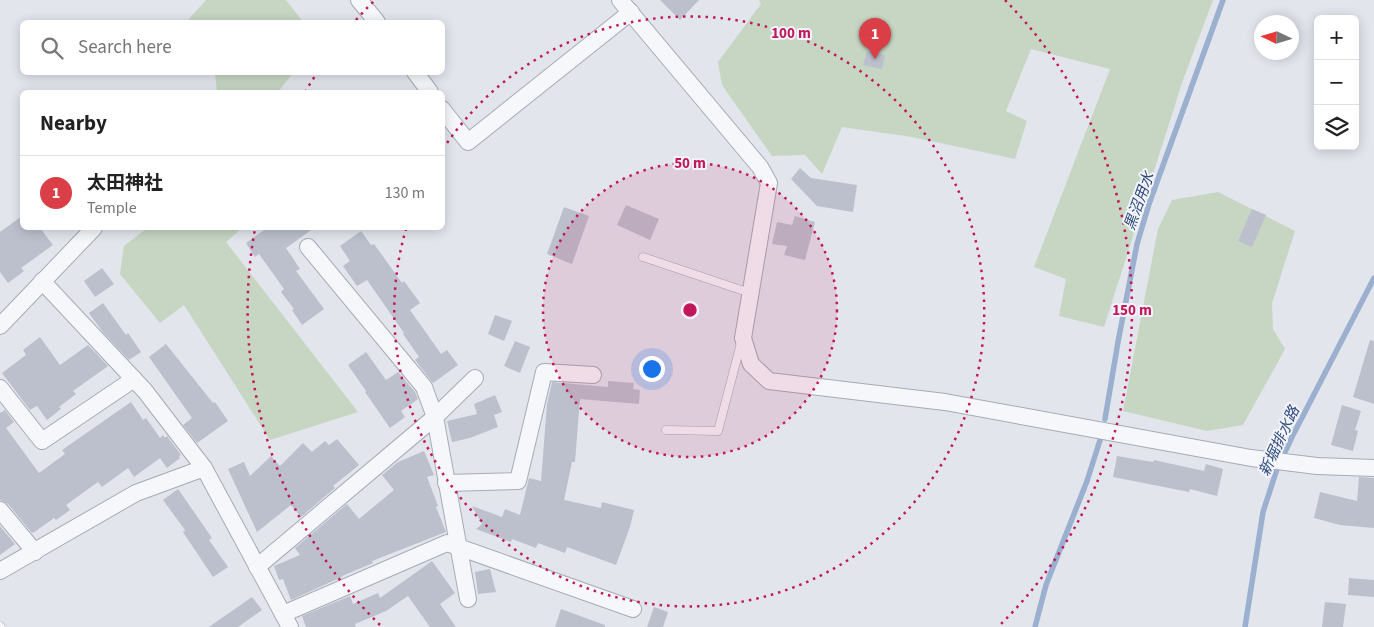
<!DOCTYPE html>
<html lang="en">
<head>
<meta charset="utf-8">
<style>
	:root { --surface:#fff; --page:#f2f2f2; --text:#222; --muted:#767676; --line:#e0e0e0; --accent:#da3e46 }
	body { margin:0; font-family:"Source Sans 3","Noto Sans JP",sans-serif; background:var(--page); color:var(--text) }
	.controls { position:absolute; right:15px; top:15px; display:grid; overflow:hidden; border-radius:8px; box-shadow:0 2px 12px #0003 }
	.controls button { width:45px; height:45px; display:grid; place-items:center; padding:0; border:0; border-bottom:1px solid var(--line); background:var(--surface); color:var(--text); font:25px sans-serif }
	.compass { position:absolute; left:1254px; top:15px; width:45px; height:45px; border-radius:50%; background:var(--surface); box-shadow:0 2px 12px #0003; rotate:274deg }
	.you { position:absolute; left:651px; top:368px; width:18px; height:18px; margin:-12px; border:4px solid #fff; border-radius:50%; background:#1a73e8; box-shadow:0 0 0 8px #1a73e833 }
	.badge { display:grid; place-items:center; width:32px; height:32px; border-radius:50%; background:var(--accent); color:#fff; font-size:16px; font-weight:700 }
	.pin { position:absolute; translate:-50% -41px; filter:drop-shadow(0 1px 2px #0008) }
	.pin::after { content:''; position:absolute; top:26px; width:18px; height:15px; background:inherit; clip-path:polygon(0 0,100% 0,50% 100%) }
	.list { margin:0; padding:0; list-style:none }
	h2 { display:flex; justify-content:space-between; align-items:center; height:65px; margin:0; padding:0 20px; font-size:21px }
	h2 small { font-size:16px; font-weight:400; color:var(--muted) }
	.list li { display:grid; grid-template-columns:32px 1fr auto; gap:15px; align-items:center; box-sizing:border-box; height:75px; padding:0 20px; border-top:1px solid var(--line) }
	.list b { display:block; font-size:19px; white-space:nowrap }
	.list p { margin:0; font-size:16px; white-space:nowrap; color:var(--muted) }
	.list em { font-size:16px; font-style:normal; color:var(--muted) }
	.icon { flex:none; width:28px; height:28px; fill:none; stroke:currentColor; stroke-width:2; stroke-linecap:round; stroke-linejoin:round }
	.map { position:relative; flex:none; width:1374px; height:627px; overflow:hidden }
	.search { position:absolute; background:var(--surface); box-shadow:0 2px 12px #0003; left:20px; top:20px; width:425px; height:55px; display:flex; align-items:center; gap:12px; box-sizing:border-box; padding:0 18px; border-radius:8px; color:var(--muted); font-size:19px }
	.panel { position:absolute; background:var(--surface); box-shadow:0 2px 12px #0003; left:20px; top:90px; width:425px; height:140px; border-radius:8px }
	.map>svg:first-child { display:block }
	.green { fill:#c6d6c3 }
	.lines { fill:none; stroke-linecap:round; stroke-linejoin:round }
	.stream { stroke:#9bafcf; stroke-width:5.5 }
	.building { fill:#bcc0cc }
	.service-casing { stroke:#a6abb7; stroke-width:9 }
	.minor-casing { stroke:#a6abb7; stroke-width:18 }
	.service { stroke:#f6f7fa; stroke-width:8 }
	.minor { stroke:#f6f7fa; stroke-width:16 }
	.ring { fill:none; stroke:#c2185b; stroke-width:2.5; stroke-dasharray:2.5 5 }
	.labels { text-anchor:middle; stroke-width:4; stroke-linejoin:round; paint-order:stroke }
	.water-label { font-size:15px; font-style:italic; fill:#2f4a7e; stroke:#f2f4f9 }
	.centre { fill:#c2185b; stroke:#f2f4f9; stroke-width:2.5 }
	.ring-label { font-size:15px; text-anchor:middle; font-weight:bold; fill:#c2185b; stroke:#f2f4f9; stroke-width:4; stroke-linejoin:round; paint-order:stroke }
</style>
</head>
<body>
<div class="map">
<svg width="1374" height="627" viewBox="0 0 1374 627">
	<rect width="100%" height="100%" fill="#e2e5ec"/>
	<!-- green -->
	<g class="green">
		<polygon points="206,0 286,0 303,22 190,22 188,20"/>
		<polygon points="759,0 1213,0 1183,80 1104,327 1059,316 1066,279 1034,267 1110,69 1031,49 1006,111 1027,121 1015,159 912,137 842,127 822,174 805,155 772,156 722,85 718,62 761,4"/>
		<polygon points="215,73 293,73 278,92 217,92"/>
		<polygon points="1218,192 1295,231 1272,303 1273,329 1285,349 1243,425 1207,431 1123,411 1158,229 1172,200"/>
		<polygon points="147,228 242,228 226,242 358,412 270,440 184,305 160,323 120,274 124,246"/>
	</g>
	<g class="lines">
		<!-- stream -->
		<g class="stream">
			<polyline points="1105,419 1118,342 1137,244 1149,204 1223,0"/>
			<polyline points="1035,627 1046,585 1087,481 1101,437"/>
			<polyline points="1245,627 1263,512 1277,469 1292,437 1374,278"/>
		</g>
	</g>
	<!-- building -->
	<g class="building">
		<polygon points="660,0 699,0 680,20"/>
		<polygon points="867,51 885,55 882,69 863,65"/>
		<polygon points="800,168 811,178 857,185 853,212 817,206 791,179"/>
		<polygon points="626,205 659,219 650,240 617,225"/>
		<polygon points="564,207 589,216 572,264 547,254"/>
		<polygon points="1252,209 1266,215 1252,247 1238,241"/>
		<polygon points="22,216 22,228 40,228 53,245 21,268 24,271 8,283 0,272 0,232"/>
		<polygon points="795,216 815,222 805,260 784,255 787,246 772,244 777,222 792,225"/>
		<polygon points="267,228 314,228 286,248 300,269 296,271 324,309 302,325 292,310 294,309 281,292 284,289 259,254 255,257 246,243"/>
		<polygon points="361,231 371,245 374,244 402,283 404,281 420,303 410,310 441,354 447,350 458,365 433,383 415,360 419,357 403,334 404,333 367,280 357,286 343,266 350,261 340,246"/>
		<polygon points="102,268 114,284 95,297 84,281"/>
		<polygon points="103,303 126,335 128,333 141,352 129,360 102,331 89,313"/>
		<polygon points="495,315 512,321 504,341 488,334"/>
		<polygon points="40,337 60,365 88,345 108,366 73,391 76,394 59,407 61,409 47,420 37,406 30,410 2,373 26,355 23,350"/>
		<polygon points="1370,340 1374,341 1374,404 1353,397"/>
		<polygon points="515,341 530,347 520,373 504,366"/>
		<polygon points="166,344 213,403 215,402 228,421 197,443 183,425 192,418 149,357"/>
		<polygon points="366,352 386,380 398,372 415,392 418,399 401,411 405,417 390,428 365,392 366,391 348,365"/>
		<polygon points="608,381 634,383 633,389 640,390 639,404 580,399 575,462 572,462 564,500 601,508 602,502 634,510 630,527 616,565 567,547 565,553 538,543 536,548 512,539 511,542 476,529 482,524 472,506 502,517 505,509 520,515 529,478 541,481 547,404 552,382 608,387"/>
		<polygon points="495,395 502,412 494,415 498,427 470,438 452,442 447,421 477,414 474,404"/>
		<polygon points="131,402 143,420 146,418 160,438 163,435 165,438 167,436 181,455 179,456 180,458 167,468 160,458 134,477 128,468 102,487 98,482 66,505 70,510 56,520 54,518 33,533 31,532 8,504 0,500 0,413 5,410 14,422 6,428 39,473 65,454 62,450"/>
		<polygon points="1342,405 1361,411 1355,430 1358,431 1353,451 1331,445"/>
		<polygon points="337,439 359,465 333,486 335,488 301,517 291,505 257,532 228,469 244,462 250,476 271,456 280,466 303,443 312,452 325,441 329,445"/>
		<polygon points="424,451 434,475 427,477 438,506 436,507 446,532 372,561 373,563 342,576 342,577 291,600 283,579 279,580 274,566 300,555 295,548 347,504 359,519 394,490 382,475 398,462"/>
		<polygon points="1117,456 1153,462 1154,460 1204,471 1206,464 1223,469 1217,496 1190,489 1189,492 1113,477"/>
		<polygon points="1359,477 1374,478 1374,528 1340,525 1314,518 1320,492 1357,501"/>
		<polygon points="178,489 212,538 209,540 228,567 213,577 183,532 185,530 163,500"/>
		<polygon points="0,526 15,544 0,555"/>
		<polygon points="432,561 455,593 440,604 456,627 430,627 408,596 386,611 355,624 356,627 306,627 302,616 350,596 353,604 378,593 380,598"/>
		<polygon points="490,569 496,592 478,594 475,572"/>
		<polygon points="1349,578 1374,580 1374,597 1348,595"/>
		<polygon points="252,597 262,610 238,627 209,627"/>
		<polygon points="1325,602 1346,604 1343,627 1322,627"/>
		<polygon points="654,607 668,612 663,627 647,627"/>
		<polygon points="561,609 605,625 605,627 555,627"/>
	</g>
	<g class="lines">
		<!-- service casing -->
		<g class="service-casing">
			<g id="service">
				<polyline points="643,257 750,293"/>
				<polyline points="666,430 718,431 741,343"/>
				<polyline points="0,626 1,627"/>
			</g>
		</g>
		<!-- minor casing -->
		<g class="minor-casing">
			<g id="minor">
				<polyline points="359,0 377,22"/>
				<polyline points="620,0 760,167 769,183 743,338 751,364 769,381 945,402 1251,458 1317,466 1374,468"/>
				<polyline points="415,72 430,92"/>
				<polyline points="442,109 468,142 631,12"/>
				<polyline points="308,247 424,387 435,417 468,599"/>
				<polyline points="42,281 145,391 204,468 290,627"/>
				<polyline points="0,326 94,228"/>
				<polyline points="0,388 42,441 134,379"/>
				<polyline points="446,483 518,481 544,372 593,375"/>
				<polyline points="0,510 35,552"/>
				<polyline points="257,567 435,417 475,378"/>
				<polyline points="0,571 136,493 204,468"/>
				<polyline points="283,614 447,543 633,609"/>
			</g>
		</g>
		<!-- service -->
		<use href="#service" class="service"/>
		<!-- minor -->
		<use href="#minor" class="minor"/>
	</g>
	<!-- distance rings -->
	<circle cx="690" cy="310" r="147" fill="#c2185b" fill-opacity=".12"/>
	<g class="ring">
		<circle cx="690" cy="310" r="147"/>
		<path d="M443 149A295 295 0 1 1 406 229"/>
		<path d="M380 625A442 442 0 0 1 255 229M305 92A442 442 0 0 1 317 73M356 20A442 442 0 0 1 375 0M1005 0A442 442 0 0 1 1000 625"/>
	</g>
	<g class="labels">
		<!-- water labels -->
		<g class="water-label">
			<text transform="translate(1139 201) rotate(-70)" y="5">黒沼用水</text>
			<text transform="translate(1279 441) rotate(-65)" y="5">新堀排水路</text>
		</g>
	</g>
	<circle cx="690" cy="310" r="8" class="centre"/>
	<g class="ring-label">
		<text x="791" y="38">100 m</text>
		<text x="690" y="168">50 m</text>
		<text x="1132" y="315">150 m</text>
	</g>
</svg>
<div class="controls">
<button>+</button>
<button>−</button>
<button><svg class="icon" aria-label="layers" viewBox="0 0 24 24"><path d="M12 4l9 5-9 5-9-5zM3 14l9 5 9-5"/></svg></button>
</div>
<svg class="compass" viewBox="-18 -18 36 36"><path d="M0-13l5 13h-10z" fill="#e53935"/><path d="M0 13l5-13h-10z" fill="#767676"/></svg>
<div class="you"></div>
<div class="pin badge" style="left:875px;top:59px">1</div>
<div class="search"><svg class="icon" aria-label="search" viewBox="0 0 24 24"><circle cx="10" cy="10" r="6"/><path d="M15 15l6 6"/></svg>Search here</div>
<section class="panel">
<h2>Nearby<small></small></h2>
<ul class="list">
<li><span class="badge">1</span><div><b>太田神社</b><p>Temple</p></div><em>130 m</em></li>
</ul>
</section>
</div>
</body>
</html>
